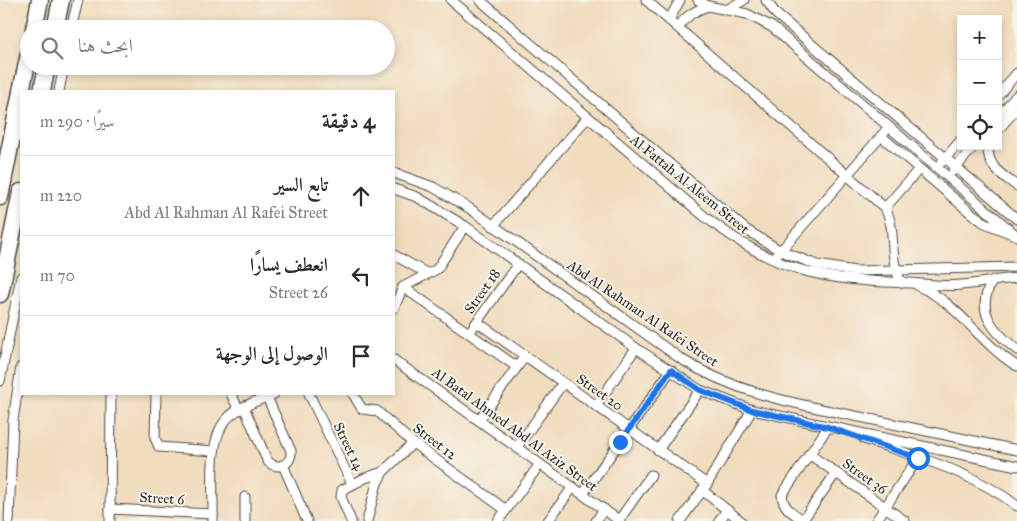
<!DOCTYPE html>
<html lang="ar">
<head>
<meta charset="utf-8">
<style>
	:root { --surface:#fff; --page:#f7f7f7; --text:#2b2b33; --muted:#7c7c81; --line:#e1e1e2 }
	body { margin:0; font-family:"IM FELL Great Primer",Amiri,serif; background:var(--page); color:var(--text); direction:rtl }
	.controls { position:absolute; right:15px; top:15px; display:grid; overflow:hidden; border-radius:0px; box-shadow:0 2px 8px #0003 }
	.controls button { width:45px; height:45px; display:grid; place-items:center; padding:0; border:0; border-bottom:1px solid var(--line); background:var(--surface); color:var(--text); font:25px sans-serif }
	.stop { position:absolute; width:15px; height:15px; margin:-11px; border:4px solid #1a73e8; border-radius:50%; background:#fff }
	.stop.end { background:#1a73e8; border-color:#fff; box-shadow:0 1px 5px #0008 }
	.list { margin:0; padding:0; list-style:none }
	h2 { display:flex; justify-content:space-between; align-items:center; height:65px; margin:0; padding:0 20px; font-size:21px }
	h2 small { font-size:16px; font-weight:400; color:var(--muted) }
	.list li { display:grid; grid-template-columns:32px 1fr auto; gap:15px; align-items:center; box-sizing:border-box; height:80px; padding:0 20px; border-top:1px solid var(--line) }
	.list b { display:block; font-size:19px; white-space:nowrap }
	.list p { margin:0; font-size:16px; white-space:nowrap; color:var(--muted) }
	.list em { font-size:16px; font-style:normal; color:var(--muted) }
	.icon { flex:none; width:28px; height:28px; fill:none; stroke:currentColor; stroke-width:2; stroke-linecap:round; stroke-linejoin:round }
	.map { position:relative; flex:none; width:1017px; height:521px; overflow:hidden; direction:ltr }
	.search { position:absolute; background:var(--surface); box-shadow:0 2px 8px #0003; left:20px; top:20px; width:375px; height:55px; display:flex; align-items:center; gap:12px; box-sizing:border-box; padding:0 18px; border-radius:28px; color:var(--muted); font-size:19px }
	.panel { position:absolute; background:var(--surface); box-shadow:0 2px 8px #0003; left:20px; top:90px; width:375px; height:305px; border-radius:0px; direction:rtl }
	.map>svg:first-child { display:block }
	.lines { fill:none; stroke-linecap:round; stroke-linejoin:round }
	.street-casing { stroke:#494641; stroke-width:11 }
	.highway-casing { stroke:#494641; stroke-width:19 }
	.street { stroke:#fff; stroke-width:9 }
	.highway { stroke:#fff; stroke-width:16 }
	.route { stroke:#1a73e8; stroke-width:6 }
	.labels { text-anchor:middle; stroke-width:4; stroke-linejoin:round; paint-order:stroke }
	.street-label { font-size:14px; fill:#2b2b2b; stroke:#f7f3e8 }
</style>
</head>
<body>
<div class="map">
<svg width="1017" height="521" viewBox="0 0 1017 521">
	<rect width="100%" height="100%" fill="#f7f3e8"/>
	<filter id="ink" filterUnits="userSpaceOnUse"><feTurbulence type="fractalNoise" baseFrequency=".02" numOctaves="2"/><feDisplacementMap in="SourceGraphic" scale="10" xChannelSelector="R" yChannelSelector="G"/><feConvolveMatrix kernelMatrix="1 2 1 2 8 2 1 2 1" color-interpolation-filters="sRGB"/></filter>
	<filter id="wash" filterUnits="userSpaceOnUse"><feTurbulence type="fractalNoise" baseFrequency=".0096" numOctaves="4" result="noise"/><feDisplacementMap in="SourceGraphic" scale="20" xChannelSelector="R" yChannelSelector="G"/><feGaussianBlur stdDeviation="1.12" result="paint"/><feColorMatrix in="noise" values="0 0 0 0 0 0 0 0 0 0 0 0 0 0 0 0 0 1.4 0 .05"/><feComposite in="paint" operator="in"/></filter>
	<g filter="url(#wash)">
		<rect width="100%" height="100%" fill="#f1dcbd"/>
	</g>
	<g filter="url(#ink)">
		<g class="lines">
			<!-- street casing -->
			<g class="street-casing">
				<g id="street">
					<path d="M451 0 704 216C778 273 819 280 911 283 927 284 944 287 961 285 979 284 998 279 1017 278"/>
					<polyline points="480,0 745,229 781,251 817,265 855,271 1017,267"/>
					<path d="M646 0 885 208C898 232 887 259 902 283"/>
					<polyline points="698,0 708,6 747,14 772,27 1017,236"/>
					<polyline points="766,0 776,14 1017,219"/>
					<polyline points="728,9 744,0"/>
					<polyline points="669,20 680,0"/>
					<path d="M678 27C686 16 694 11 708 6"/>
					<polyline points="71,29 78,0"/>
					<polyline points="59,91 64,66"/>
					<polyline points="998,95 1017,73"/>
					<polyline points="998,117 1017,95"/>
					<polyline points="998,130 1017,108"/>
					<polyline points="881,136 971,213 985,223 1012,234"/>
					<path d="M988 146C987 167 1002 175 1017 186"/>
					<polyline points="942,162 961,140"/>
					<polyline points="953,171 974,146"/>
					<path d="M394 173 433 187 469 208 681 359C737 394 797 404 860 417 913 428 965 439 1017 450"/>
					<polyline points="394,189 417,197 465,226 636,348 700,390 752,410 1017,466"/>
					<polyline points="885,208 919,169"/>
					<polyline points="493,226 588,117"/>
					<polyline points="394,255 428,274"/>
					<polyline points="777,255 889,127"/>
					<path d="M993 280C974 310 992 330 1017 350"/>
					<path d="M918 286C959 303 980 344 1017 366"/>
					<polyline points="403,287 517,367"/>
					<polyline points="394,308 403,287 437,269 465,226"/>
					<polyline points="477,322 707,484"/>
					<polyline points="469,333 518,264"/>
					<polyline points="394,360 620,521"/>
					<polyline points="0,381 21,277"/>
					<polyline points="156,394 155,438 159,447 214,451"/>
					<polyline points="231,394 239,410"/>
					<polyline points="309,394 352,484"/>
					<polyline points="353,394 362,409 377,411 413,443 506,510"/>
					<polyline points="596,406 636,348"/>
					<path d="M244 407 267 460C275 471 292 466 291 451L267 397"/>
					<polyline points="479,420 525,356"/>
					<path d="M864 439C916 457 974 472 1017 506"/>
					<polyline points="517,447 563,383"/>
					<polyline points="658,450 700,390"/>
					<polyline points="809,454 905,521"/>
					<polyline points="283,465 307,521"/>
					<polyline points="702,490 741,521"/>
					<polyline points="583,494 671,370"/>
					<polyline points="110,509 213,514"/>
					<polyline points="619,520 651,475"/>
					<polyline points="9,521 13,420 21,367"/>
					<polyline points="110,521 111,394"/>
					<path d="M213 521C214 492 207 442 226 420 238 406 258 401 274 394"/>
					<polyline points="245,521 245,497"/>
					<polyline points="351,521 341,497 342,490 365,478 383,472"/>
					<polyline points="367,521 377,483 383,472 413,443"/>
					<polyline points="498,521 540,464"/>
					<polyline points="548,521 573,487"/>
					<polyline points="596,521 604,509"/>
					<polyline points="680,521 707,484 752,410"/>
					<polyline points="719,521 727,510"/>
					<polyline points="802,521 836,473"/>
					<path d="M805 521C794 514 783 509 782 495L828 427 831 428"/>
					<polyline points="876,521 918,458"/>
				</g>
			</g>
			<!-- highway casing -->
			<g class="highway-casing">
				<g id="highway">
					<polyline points="34,29 40,0"/>
					<polyline points="55,29 61,0"/>
					<polyline points="21,91 29,54"/>
					<polyline points="42,91 47,66"/>
					<polyline points="0,197 21,92"/>
					<polyline points="0,294 21,192"/>
				</g>
			</g>
			<!-- street -->
			<use href="#street" class="street"/>
			<!-- highway -->
			<use href="#highway" class="highway"/>
		</g>
	</g>
	<g class="lines" filter="url(#ink)">
		<!-- route -->
		<polyline class="route" points="620,442 671,370 700,390 752,410 828,427 918,458"/>
	</g>
	<g class="labels">
		<!-- street labels -->
		<g class="street-label">
			<text transform="translate(690 184) rotate(39)" y="5">Al Fattah Al Aleem Street</text>
			<text transform="translate(482 291) rotate(-55)" y="5">Street 18</text>
			<text transform="translate(643 313) rotate(34)" y="5">Abd Al Rahman Al Rafei Street</text>
			<text transform="translate(600 392) rotate(35)" y="5">Street 20</text>
			<text transform="translate(515 429) rotate(36)" y="5">Al Batal Ahmed Abd Al Aziz Street</text>
			<text transform="translate(435 441) rotate(37)" y="5">Street 12</text>
			<text transform="translate(349 446) rotate(64)" y="5">Street 14</text>
			<text transform="translate(865 476) rotate(35)" y="5">Street 36</text>
			<text transform="translate(162 498) rotate(3)" y="5">Street 6</text>
		</g>
	</g>
</svg>
<div class="controls">
<button>+</button>
<button>−</button>
<button><svg class="icon" aria-label="locate" viewBox="0 0 24 24"><circle cx="12" cy="12" r="6"/><path d="M12 2v4M12 18v4M2 12h4M18 12h4"/></svg></button>
</div>
<div class="stop" style="left:918px;top:458px"></div>
<div class="stop end" style="left:620px;top:442px"></div>
<div class="search"><svg class="icon" aria-label="search" viewBox="0 0 24 24"><circle cx="10" cy="10" r="6"/><path d="M15 15l6 6"/></svg>ابحث هنا</div>
<section class="panel">
<h2>4 دقيقة<small>سيرًا · 290 m</small></h2>
<ul class="list">
<li><svg class="icon" aria-label="ahead" viewBox="0 0 24 24"><path d="M12 20V5M6 11l6-6 6 6"/></svg><div><b>تابع السير</b><p>Abd Al Rahman Al Rafei Street</p></div><em>220 m</em></li>
<li><svg class="icon" aria-label="left" viewBox="0 0 24 24"><path d="M17 20v-9H6M10 6l-5 5 5 5"/></svg><div><b>انعطف يسارًا</b><p>Street 26</p></div><em>70 m</em></li>
<li><svg class="icon" aria-label="arrive" viewBox="0 0 24 24"><path d="M6 21V4h12l-3 4 3 4H6"/></svg><div><b>الوصول إلى الوجهة</b></div></li>
</ul>
</section>
</div>
</body>
</html>
